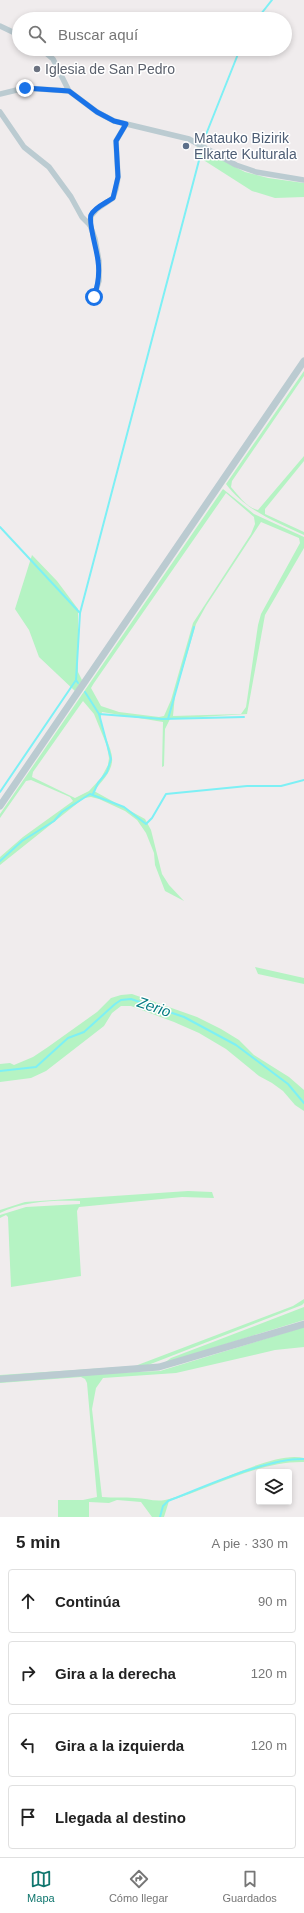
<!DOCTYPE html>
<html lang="es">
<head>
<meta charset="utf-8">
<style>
	:root { --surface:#fff; --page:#f2f2f2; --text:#222; --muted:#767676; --line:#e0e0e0; --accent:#0f766e }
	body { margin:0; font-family:Helvetica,sans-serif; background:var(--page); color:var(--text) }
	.controls { position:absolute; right:12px; bottom:12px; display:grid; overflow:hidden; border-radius:4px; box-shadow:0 2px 6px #0003 }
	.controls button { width:36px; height:36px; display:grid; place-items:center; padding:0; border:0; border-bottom:1px solid var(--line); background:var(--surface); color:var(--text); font:20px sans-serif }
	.stop { position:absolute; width:12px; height:12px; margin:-9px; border:3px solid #1a73e8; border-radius:50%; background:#fff }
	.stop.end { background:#1a73e8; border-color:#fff; box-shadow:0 1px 4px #0008 }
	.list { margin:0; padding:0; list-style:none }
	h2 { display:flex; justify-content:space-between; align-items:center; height:52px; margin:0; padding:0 16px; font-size:17px }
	h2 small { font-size:13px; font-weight:400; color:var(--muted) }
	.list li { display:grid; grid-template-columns:26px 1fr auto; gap:12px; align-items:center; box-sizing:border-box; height:64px; margin:0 8px 8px; padding:0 8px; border:1px solid var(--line); border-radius:4px }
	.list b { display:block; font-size:15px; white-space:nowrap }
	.list em { font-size:13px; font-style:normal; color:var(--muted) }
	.icon { flex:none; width:22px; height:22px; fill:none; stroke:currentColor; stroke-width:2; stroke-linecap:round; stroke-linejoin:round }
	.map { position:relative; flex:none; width:304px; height:1517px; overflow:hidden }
	.search { position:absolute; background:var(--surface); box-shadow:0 2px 6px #0003; left:12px; right:12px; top:12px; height:44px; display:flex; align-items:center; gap:10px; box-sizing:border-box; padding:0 14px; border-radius:22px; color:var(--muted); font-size:15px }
	.sheet { height:340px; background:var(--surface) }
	nav { display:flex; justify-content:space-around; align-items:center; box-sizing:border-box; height:56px; border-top:1px solid var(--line); background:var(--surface); font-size:11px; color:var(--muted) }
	nav a { display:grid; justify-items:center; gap:2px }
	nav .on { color:var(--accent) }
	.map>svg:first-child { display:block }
	.green { fill:#b5f3c3; fill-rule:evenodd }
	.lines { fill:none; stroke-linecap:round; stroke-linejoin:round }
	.stream { stroke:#7df0f5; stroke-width:2 }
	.minor { stroke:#bbcbd1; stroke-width:5.5 }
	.tertiary { stroke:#bbcbd1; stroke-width:7 }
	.route { stroke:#1a73e8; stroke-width:5 }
	.worship-dot { fill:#6b7280; stroke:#fff; stroke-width:1.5 }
	.service-dot { fill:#5c6f8a; stroke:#fff; stroke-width:1.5 }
	.labels { text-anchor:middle; stroke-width:3; stroke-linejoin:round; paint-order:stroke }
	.worship-label { font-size:14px; fill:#5b616d; stroke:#fff; text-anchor:start }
	.service-label { font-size:14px; fill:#4e5e75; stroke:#fff; text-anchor:start }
	.water-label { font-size:15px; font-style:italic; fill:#057c82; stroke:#fff }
</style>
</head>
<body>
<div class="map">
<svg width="304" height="1517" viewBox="0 0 304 1517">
	<rect width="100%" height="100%" fill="#f0eced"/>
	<!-- green -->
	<g class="green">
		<polygon points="197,147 245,172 268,178 304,183 304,197 275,198 252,191 194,154"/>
		<path d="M304 371V376L232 481 231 487C238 495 247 508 258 510L304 456V461L265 509V514L304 532V535C275 521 246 511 226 484Z"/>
		<path d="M223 489 254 514 304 537V548L265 615 247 714 170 719 165 729 164 766 162 767 163 722 102 712C96 728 114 746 112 762 111 773 100 783 94 791L145 819 151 830 162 874 169 885 184 901 165 891 155 865 154 853 146 833 137 820 125 811 99 799 91 797 84 798 0 865V857L23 837 73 801 70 797 31 780 26 781 0 818V814ZM226 493 254 517 255 524 251 534 193 623 171 700 164 716 159 717 119 712 101 706 91 688 94 683ZM261 522 299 538 300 543 261 614 258 625 246 707 241 714 173 716 175 695 196 624 206 606ZM83 701 94 714 107 746 109 758 108 765 101 778 89 791 75 798 32 777 33 772Z"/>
		<polygon points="32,555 57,581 78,609 78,672 82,680 75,691 39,657 29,630 15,609"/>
		<polygon points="255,967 304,978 304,984 258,974"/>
		<polygon points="132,994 197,1017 221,1029 239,1040 254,1055 289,1077 304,1090 304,1111 295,1105 283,1091 272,1083 259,1076 226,1049 199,1033 174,1022 131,1006 121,1006 112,1013 104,1026 46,1071 31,1078 0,1082 0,1064 10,1063 14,1065 33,1057 48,1047 97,1012 111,998 121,995"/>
		<path d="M188 1191 212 1192 214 1198 182 1197 79 1207 77 1211 81 1276 11 1287 8 1217 6 1215 0 1218V1215L26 1207 80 1204V1201C55 1200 23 1201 0 1213V1210L25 1202Z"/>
		<polygon points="304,1299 304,1303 302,1305 143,1367 0,1377 0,1375 135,1366 293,1306"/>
		<polygon points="304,1307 304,1320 164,1363 171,1358"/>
		<path d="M304 1327V1347L275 1350 176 1373 103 1378 96 1388 92 1409 102 1497C113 1498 124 1497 135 1498 146 1498 154 1502 165 1500 202 1492 271 1450 304 1458V1462C259 1461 212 1488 169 1501L164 1517H152L141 1502 117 1500 109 1503 89 1502V1517H58V1500H83L97 1497 87 1383 85 1379 81 1377 0 1383V1381L62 1375 160 1371Z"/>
	</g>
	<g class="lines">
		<!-- stream -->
		<g class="stream">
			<polyline points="257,19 272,0"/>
			<polyline points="203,142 240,49"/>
			<polyline points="0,527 80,613"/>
			<polyline points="78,683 76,680 80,613 202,149"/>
			<polyline points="85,692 99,714 111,759 107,772 98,783 93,794"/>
			<polyline points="99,714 162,719 244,717"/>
			<polyline points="168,719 194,627"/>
			<polyline points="0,792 76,680"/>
			<polyline points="0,861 22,841 54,821 62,812 90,794 124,807 146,824 152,818 166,794 247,786 281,786 304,780"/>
			<polyline points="0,1071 36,1067 68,1038 84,1032 115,1004 121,1000 131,999 184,1017 236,1045 288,1084 304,1103"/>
			<path d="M160 1517 163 1506 168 1501C204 1487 267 1458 304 1459"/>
		</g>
		<!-- minor -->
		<g class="minor">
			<polyline points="0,26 19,35"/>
			<polyline points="41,49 53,59 69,91 97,112 114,121 189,139 236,165 256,172 304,180"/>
			<polyline points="0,94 25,88 69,91"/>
			<polyline points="0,112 24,147 49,167 71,197 82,217 90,225 95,239 99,261 99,281 94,297"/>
			<polyline points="90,225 91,216 97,209 113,198 116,189 118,177 116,141 126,124"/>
		</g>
		<!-- tertiary -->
		<g class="tertiary">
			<polyline points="0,806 304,361"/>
			<polyline points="0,1379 159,1367 304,1324"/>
		</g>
	</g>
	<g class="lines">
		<!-- route -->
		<path class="route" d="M25 88 69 91 97 112 114 121 126 124 116 141 118 177 113 198C106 203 95 207 91 215 88 222 97 250 98 261 100 274 98 285 94 297"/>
	</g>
	<!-- markers -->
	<circle class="worship-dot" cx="37" cy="69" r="4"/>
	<circle class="service-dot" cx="186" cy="146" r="4"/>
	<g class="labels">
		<!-- worship labels -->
		<g class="worship-label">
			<text x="45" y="74">Iglesia de San Pedro</text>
		</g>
		<!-- service labels -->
		<g class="service-label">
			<text x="194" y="143">Matauko Bizirik<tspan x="194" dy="16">Elkarte Kulturala</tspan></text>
		</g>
		<!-- water labels -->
		<g class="water-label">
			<text transform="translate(154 1007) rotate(19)" y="5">Zerio</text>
		</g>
	</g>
</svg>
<div class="controls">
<button><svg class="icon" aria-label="layers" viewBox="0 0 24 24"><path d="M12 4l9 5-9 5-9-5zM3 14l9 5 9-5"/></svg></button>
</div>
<div class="stop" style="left:94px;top:297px"></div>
<div class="stop end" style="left:25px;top:88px"></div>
<div class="search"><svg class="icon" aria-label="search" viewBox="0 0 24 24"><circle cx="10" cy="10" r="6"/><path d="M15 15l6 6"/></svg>Buscar aquí</div>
</div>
<section class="sheet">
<h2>5 min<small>A pie · 330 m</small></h2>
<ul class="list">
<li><svg class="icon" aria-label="ahead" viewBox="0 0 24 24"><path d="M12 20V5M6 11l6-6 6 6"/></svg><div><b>Continúa</b></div><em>90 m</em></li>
<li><svg class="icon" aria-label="right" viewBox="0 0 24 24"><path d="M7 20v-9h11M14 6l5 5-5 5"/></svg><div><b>Gira a la derecha</b></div><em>120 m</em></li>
<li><svg class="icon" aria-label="left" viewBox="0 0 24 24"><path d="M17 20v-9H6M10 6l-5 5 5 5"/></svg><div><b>Gira a la izquierda</b></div><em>120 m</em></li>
<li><svg class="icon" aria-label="arrive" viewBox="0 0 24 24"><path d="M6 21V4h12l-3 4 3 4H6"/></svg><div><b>Llegada al destino</b></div></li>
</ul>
</section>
<nav>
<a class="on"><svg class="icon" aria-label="map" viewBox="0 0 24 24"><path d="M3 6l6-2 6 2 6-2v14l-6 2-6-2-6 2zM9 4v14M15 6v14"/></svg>Mapa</a>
<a><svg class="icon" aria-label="directions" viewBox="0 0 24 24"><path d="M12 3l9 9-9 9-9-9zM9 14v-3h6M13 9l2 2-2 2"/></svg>Cómo llegar</a>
<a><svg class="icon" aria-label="saved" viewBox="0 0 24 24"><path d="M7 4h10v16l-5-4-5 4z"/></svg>Guardados</a>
</nav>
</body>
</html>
